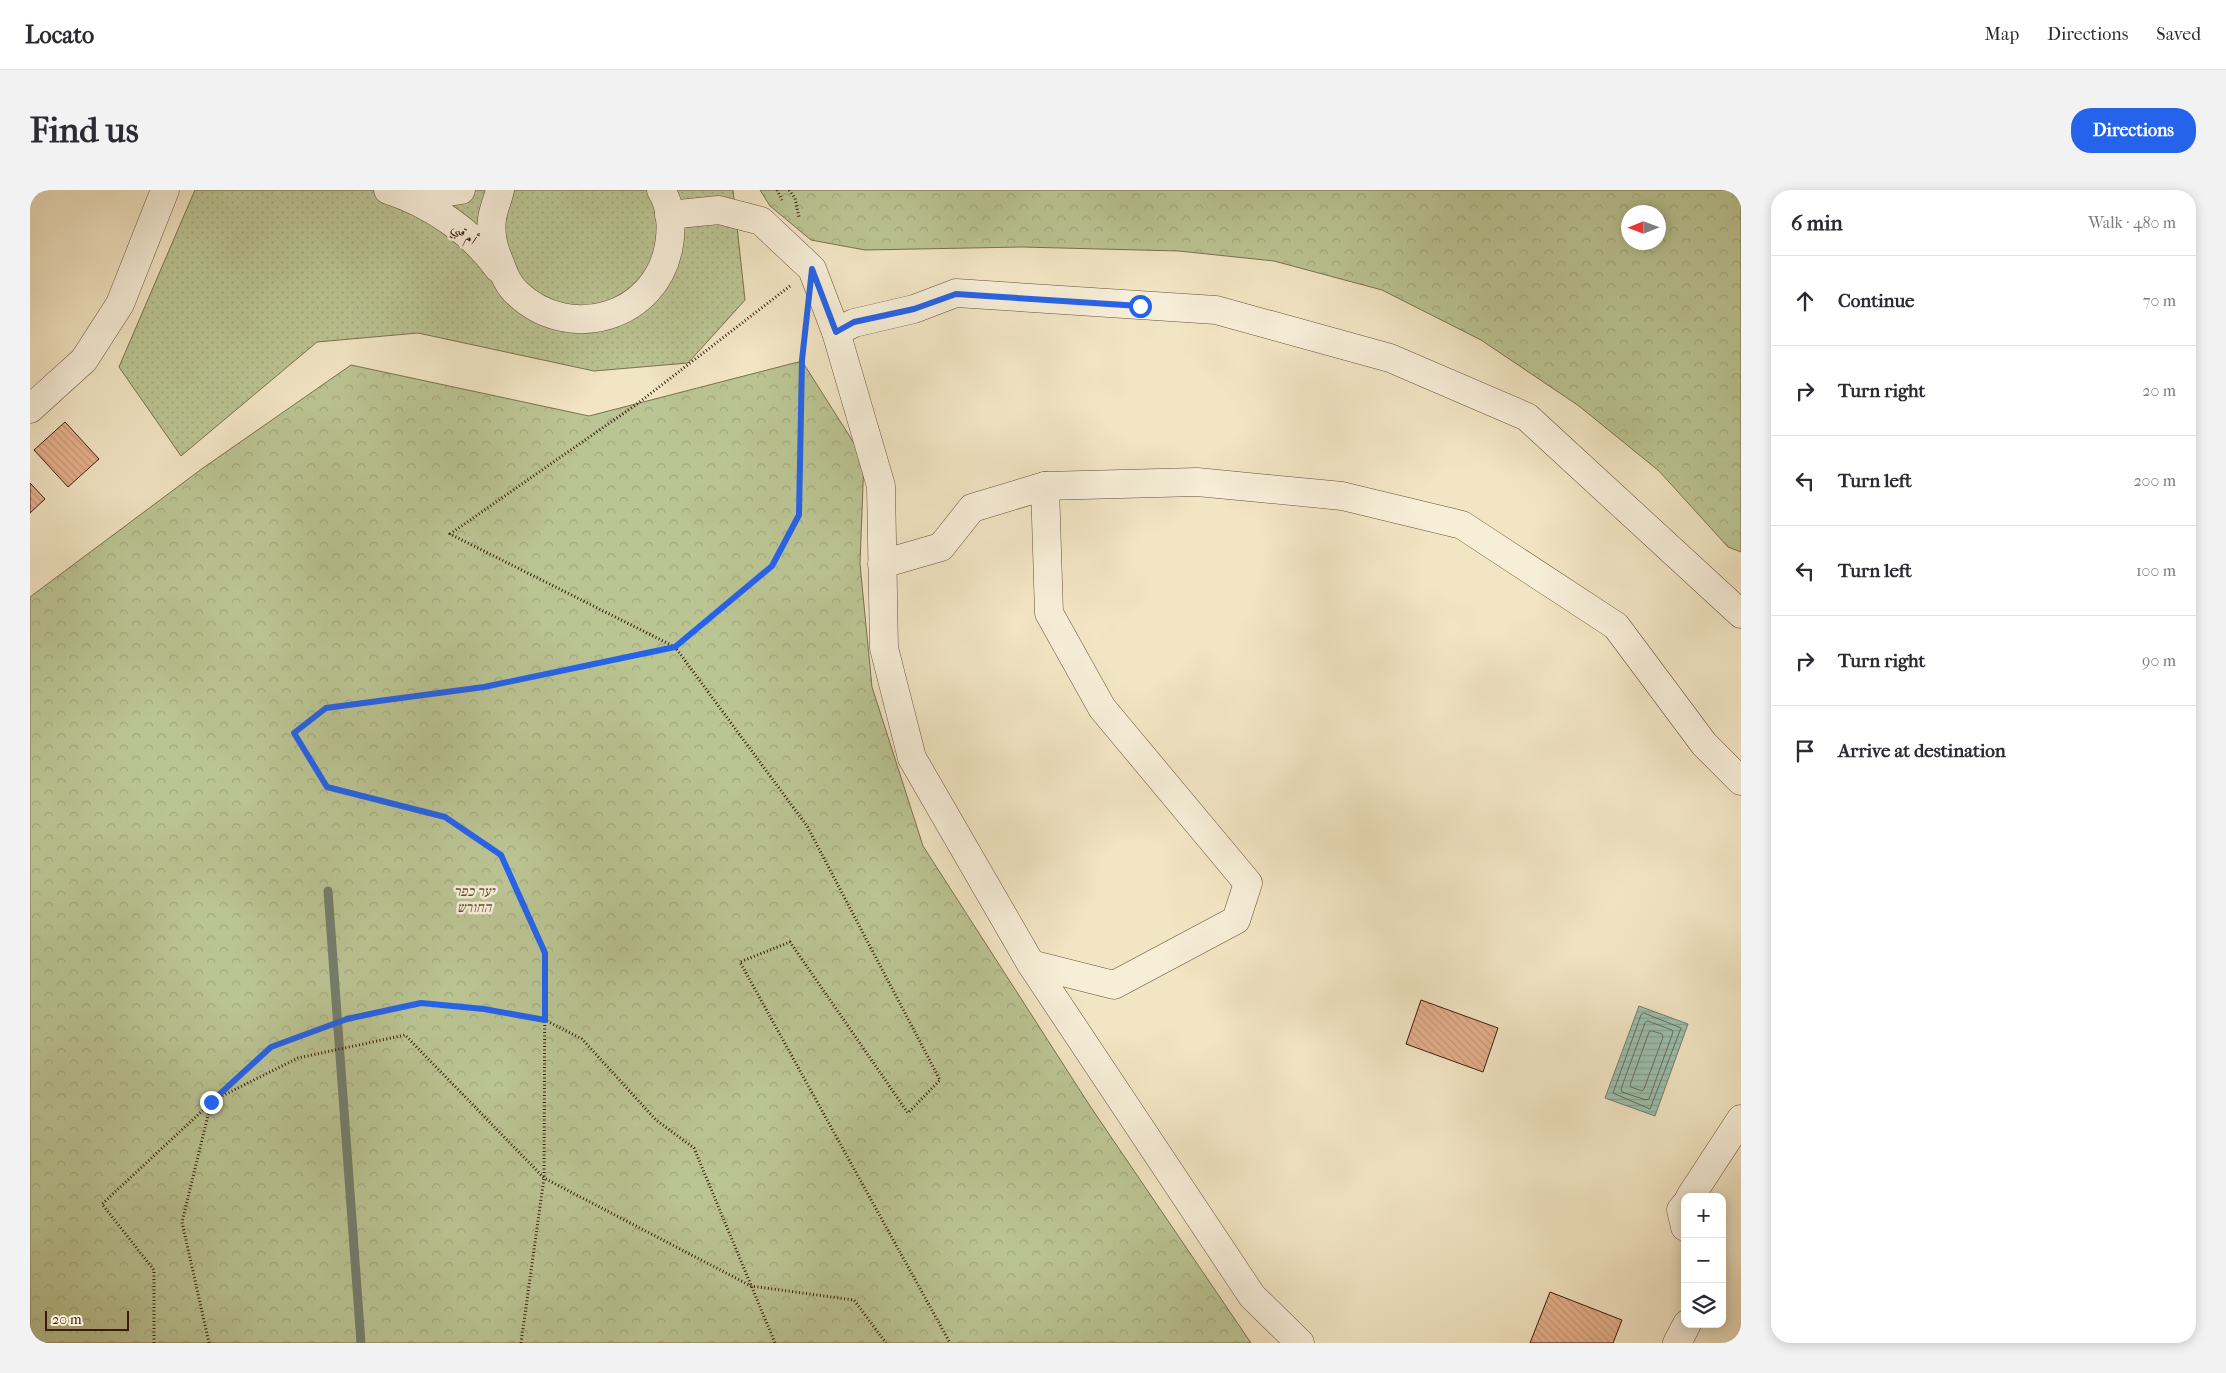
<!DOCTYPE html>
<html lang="en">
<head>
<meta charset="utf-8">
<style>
	:root { --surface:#fff; --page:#f2f2f3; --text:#2b2b33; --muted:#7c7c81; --line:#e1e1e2; --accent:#2563eb }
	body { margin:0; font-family:"IM FELL French Canon",Amiri,"Frank Ruhl Libre",serif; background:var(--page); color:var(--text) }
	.controls { position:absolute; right:15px; bottom:15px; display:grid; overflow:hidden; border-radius:10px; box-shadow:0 2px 12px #0003 }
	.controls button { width:45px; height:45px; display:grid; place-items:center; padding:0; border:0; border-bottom:1px solid var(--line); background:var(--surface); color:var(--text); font:25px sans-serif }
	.compass { position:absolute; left:1591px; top:15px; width:45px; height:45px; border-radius:50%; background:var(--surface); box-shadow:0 2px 12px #0003; rotate:269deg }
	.scale { position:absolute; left:15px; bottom:12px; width:84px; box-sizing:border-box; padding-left:5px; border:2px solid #3a1c0d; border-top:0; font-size:14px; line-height:18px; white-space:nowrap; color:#3a1c0d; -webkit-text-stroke:4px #f7eed8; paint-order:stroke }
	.stop { position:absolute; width:15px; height:15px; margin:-11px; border:4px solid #2563eb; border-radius:50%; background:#fff }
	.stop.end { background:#2563eb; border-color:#fff; box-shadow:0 1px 5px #0008 }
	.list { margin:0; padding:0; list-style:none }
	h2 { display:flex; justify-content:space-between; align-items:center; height:65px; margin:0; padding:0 20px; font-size:21px }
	h2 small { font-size:16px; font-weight:400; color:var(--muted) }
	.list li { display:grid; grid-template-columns:32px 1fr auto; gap:15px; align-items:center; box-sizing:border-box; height:90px; padding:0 20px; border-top:1px solid var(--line) }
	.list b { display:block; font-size:19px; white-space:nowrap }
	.list em { font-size:16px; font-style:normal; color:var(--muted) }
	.icon { flex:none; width:28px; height:28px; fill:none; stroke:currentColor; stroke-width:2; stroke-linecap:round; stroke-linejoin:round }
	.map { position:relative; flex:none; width:1711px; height:1153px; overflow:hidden; border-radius:20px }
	header { display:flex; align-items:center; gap:30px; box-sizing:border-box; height:70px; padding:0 25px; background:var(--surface); border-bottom:1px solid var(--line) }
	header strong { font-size:24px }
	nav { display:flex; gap:28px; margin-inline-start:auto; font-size:18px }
	.intro { display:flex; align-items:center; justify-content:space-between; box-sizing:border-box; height:120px; padding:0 30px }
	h1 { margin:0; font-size:35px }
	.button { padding:12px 22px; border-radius:20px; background:var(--accent); color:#fff; font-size:18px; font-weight:700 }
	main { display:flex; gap:30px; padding:0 30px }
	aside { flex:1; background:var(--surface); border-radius:20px; box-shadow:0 2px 12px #0003 }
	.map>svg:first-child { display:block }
	.grass { fill:url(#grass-dots); stroke:#7a7050 }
	.forest { fill:url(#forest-crowns); stroke:#7a7050; fill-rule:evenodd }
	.water { fill:url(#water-rules); stroke:#757e6e }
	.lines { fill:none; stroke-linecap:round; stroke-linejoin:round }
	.shore { stroke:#6b6e5e; stroke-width:1 }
	.stream { stroke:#757e6e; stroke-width:9 }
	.building { fill:url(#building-back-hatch); stroke:#3a1c0d }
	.minor-casing { stroke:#684e3a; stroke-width:29 }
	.path { stroke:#3a1c0d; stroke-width:3; stroke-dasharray:1 2.5; stroke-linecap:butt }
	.minor { stroke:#f7eed8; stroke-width:28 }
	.route { stroke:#2563eb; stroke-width:6 }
	.labels { text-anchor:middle; stroke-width:5; stroke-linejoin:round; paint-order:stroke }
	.street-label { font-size:14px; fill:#3a1c0d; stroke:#f7eed8 }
	.park-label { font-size:14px; font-style:italic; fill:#614e35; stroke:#f7eed8 }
</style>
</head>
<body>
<header>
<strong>Locato</strong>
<nav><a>Map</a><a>Directions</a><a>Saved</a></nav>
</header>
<div class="intro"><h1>Find us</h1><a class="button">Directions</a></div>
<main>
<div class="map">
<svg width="1711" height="1153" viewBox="0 0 1711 1153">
	<defs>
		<pattern id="grass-dots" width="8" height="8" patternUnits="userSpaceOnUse" patternTransform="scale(1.25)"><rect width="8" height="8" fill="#bbc493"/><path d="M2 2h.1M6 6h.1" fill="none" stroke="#a2a87e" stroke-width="1.8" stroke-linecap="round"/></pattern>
		<pattern id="forest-crowns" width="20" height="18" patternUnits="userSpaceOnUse" patternTransform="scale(1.25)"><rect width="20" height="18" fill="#bbc493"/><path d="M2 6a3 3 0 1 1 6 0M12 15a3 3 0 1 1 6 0" fill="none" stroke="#a2a87e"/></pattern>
		<pattern id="water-rules" width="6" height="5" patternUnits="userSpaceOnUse" patternTransform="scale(1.25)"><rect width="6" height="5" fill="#9cc0ae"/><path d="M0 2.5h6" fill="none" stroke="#87a494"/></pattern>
		<pattern id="building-back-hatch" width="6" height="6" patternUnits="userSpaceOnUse" patternTransform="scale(1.25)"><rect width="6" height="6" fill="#e6b08d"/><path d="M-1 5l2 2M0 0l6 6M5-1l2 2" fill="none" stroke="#c69778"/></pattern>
	</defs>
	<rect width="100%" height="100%" fill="#f2e5c3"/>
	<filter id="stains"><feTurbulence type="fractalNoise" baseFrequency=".004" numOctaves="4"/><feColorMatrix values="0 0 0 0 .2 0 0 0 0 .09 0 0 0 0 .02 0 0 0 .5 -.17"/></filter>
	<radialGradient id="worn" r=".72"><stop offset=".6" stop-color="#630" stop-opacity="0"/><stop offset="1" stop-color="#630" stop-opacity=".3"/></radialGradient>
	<!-- grass -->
	<polygon class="grass" points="165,0 703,0 715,110 658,173 564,181 388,143 287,152 151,266 89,177"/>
	<!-- forest -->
	<g class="forest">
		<path d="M730 0H1711V362L1698 357 1629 281 1549 216 1451 150 1352 100 1244 71 1149 61 992 57 835 60 781 50 740 16ZM1598 22H1628V52H1598Z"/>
		<polygon points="772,171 834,269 830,374 842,497 893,656 1060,916 1221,1153 0,1153 0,407 173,278 321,175 559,226"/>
	</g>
	<!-- water -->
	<polygon class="water" points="1609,816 1658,834 1625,926 1575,908"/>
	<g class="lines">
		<!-- shore -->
		<g class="shore">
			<polygon points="1614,823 1651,838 1620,919 1583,903 1611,825"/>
			<polygon points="1618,831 1642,840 1643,842 1619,909 1616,910 1592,902 1591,899 1615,833"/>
			<polygon points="1622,841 1632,844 1633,847 1614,899 1612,901 1601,897 1600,895 1619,842"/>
		</g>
		<!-- stream -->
		<polyline class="stream" points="298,701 331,1153"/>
	</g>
	<!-- building -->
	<g class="building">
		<polygon points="35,232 69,269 38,297 4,260"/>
		<polygon points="0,293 15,309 0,323"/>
		<polygon points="1391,810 1468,838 1453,882 1376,854"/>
		<polygon points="1520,1102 1592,1130 1583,1153 1500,1153"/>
	</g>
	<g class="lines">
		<!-- minor casing -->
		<g class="minor-casing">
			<g id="minor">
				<path d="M358 0C401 14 441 41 468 78"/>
				<path d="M470 0C468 9 463 20 462 29 460 44 464 60 470 73 474 84 478 95 487 103 539 153 627 128 639 55 642 37 641 16 631 0"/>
				<polyline points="382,8 431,0"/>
				<polyline points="639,25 689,20 731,31 782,79 806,142 824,133 884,119 926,103 1186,120 1360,168 1497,227 1711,424"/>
				<polyline points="806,142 851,296 854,458 882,568 1001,774 1084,795 1206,730 1218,693 1072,518 1019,423 1015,296 942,318 911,357 852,374"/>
				<polyline points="0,219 54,170 90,114 135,0"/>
				<polyline points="1015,296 1167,292 1312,306 1432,335 1586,436 1674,554 1711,591"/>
				<polyline points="1001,774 1222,1106 1270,1153"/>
				<polyline points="1660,1007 1711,929"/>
				<polyline points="1655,1015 1651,1020 1655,1037"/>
				<polyline points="1647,1153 1657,1134"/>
			</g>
		</g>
		<!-- path -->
		<g class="path">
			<polyline points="747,0 752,10"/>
			<polyline points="759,0 765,8 769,27"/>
			<polyline points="760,96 607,214 420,344 645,457 777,636 910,890 878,923 760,752 710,772 920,1153"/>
			<polyline points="186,909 268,868 375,845 514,988 721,1096 824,1110 856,1153"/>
			<polyline points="124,1153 124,1080 72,1014 241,857 317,829 391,813 453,819 515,830 552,849 626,930 664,958 745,1153"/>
			<polyline points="179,1153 152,1032 181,913"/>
			<polyline points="491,1153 514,988 515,763 471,665 415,627 297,597 264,543 296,518 454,497 645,457 742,376 769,325 772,171 775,142"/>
		</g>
		<!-- minor -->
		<use href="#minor" class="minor"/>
	</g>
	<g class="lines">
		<!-- route -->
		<polyline class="route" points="181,912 241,857 317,829 391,813 454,819 515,830 515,763 471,665 415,627 297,597 264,543 296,518 454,497 645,457 742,376 769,325 772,170 782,79 806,142 824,132 884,119 926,104 1110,116"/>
	</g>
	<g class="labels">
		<!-- street labels -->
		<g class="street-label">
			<text transform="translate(435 43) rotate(39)" y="5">أم قبي</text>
		</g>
		<!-- park labels -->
		<g class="park-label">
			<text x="444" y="706">יער כפר<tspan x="444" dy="16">החורש</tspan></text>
		</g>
	</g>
	<rect width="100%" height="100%" filter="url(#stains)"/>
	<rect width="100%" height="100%" fill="url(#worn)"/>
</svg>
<div class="controls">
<button>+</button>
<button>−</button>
<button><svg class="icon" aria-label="layers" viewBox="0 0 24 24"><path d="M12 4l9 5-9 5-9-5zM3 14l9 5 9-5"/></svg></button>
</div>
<svg class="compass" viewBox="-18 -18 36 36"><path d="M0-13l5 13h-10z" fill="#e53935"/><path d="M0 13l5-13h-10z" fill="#7c7c81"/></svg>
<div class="scale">20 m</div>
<div class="stop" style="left:1110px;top:116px"></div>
<div class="stop end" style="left:181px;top:912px"></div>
</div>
<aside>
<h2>6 min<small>Walk · 480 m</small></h2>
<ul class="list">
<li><svg class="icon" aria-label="ahead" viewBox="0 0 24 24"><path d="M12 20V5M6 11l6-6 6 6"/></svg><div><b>Continue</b></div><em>70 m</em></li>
<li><svg class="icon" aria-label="right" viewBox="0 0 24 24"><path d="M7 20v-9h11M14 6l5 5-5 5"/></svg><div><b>Turn right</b></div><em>20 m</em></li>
<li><svg class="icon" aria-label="left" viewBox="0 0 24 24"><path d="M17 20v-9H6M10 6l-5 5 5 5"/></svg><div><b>Turn left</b></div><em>200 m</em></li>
<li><svg class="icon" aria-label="left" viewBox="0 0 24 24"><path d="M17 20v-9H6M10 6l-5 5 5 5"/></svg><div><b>Turn left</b></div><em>100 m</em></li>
<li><svg class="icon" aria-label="right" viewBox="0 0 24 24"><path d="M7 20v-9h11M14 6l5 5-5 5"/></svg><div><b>Turn right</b></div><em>90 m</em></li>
<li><svg class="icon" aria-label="arrive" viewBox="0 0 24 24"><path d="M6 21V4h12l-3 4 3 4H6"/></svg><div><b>Arrive at destination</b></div></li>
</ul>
</aside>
</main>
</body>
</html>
